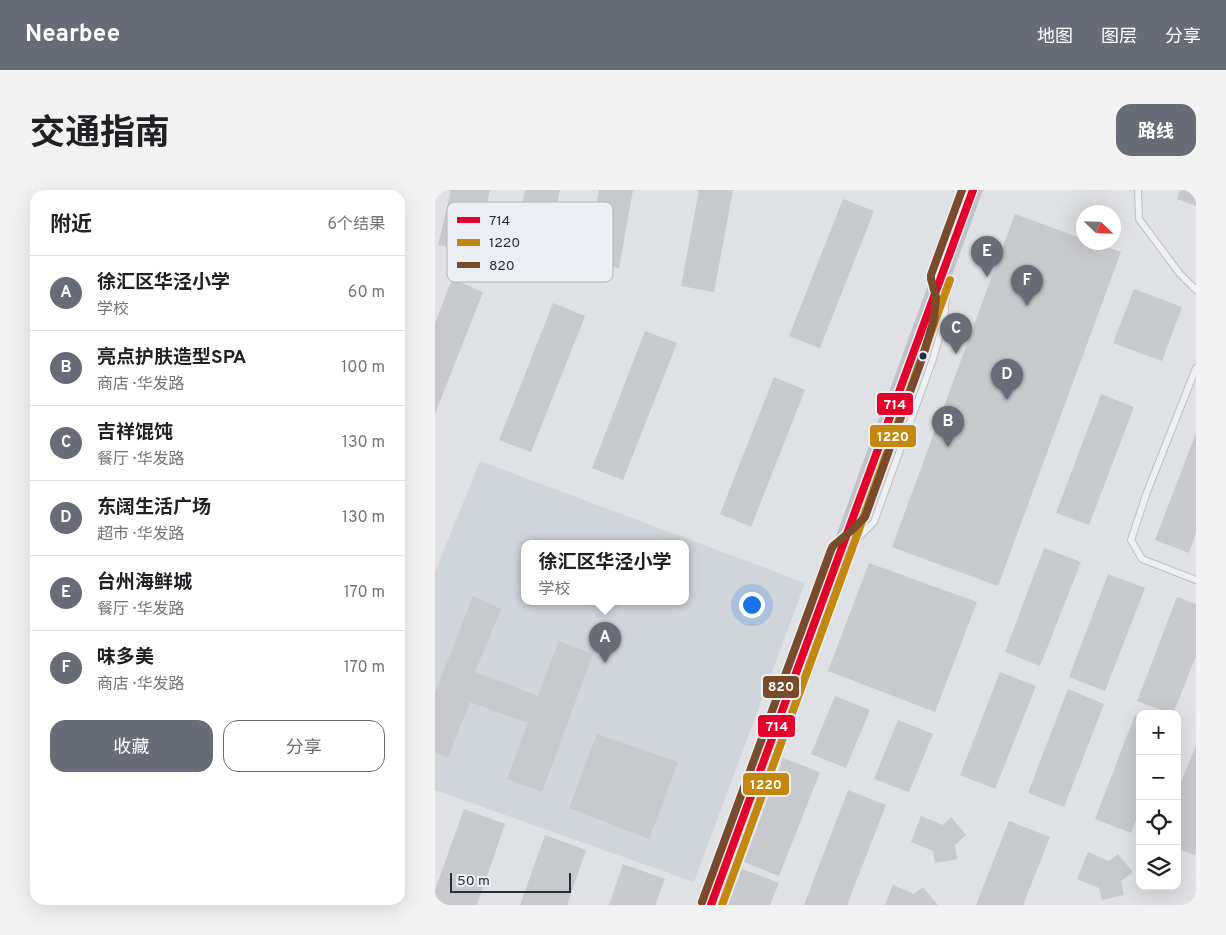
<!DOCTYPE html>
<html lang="zh">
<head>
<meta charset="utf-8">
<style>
	:root { --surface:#fff; --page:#f2f2f2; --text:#202124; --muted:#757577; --line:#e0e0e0; --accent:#676c77 }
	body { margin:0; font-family:Overpass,"Noto Sans SC",sans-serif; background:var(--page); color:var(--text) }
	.controls { position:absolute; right:15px; bottom:15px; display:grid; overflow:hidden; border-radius:10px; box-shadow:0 5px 20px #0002 }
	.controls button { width:45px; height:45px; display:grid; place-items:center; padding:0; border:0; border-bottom:1px solid var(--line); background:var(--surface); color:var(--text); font:25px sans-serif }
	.compass { position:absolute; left:641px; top:15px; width:45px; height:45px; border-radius:50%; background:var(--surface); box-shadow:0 5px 20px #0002; rotate:113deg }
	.scale { position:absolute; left:15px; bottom:12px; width:121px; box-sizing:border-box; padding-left:5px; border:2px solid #262d3d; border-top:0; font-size:14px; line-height:18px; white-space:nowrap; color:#262d3d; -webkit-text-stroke:4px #ebeff4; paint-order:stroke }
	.you { position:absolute; left:316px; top:414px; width:18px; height:18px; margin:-12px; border:4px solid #fff; border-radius:50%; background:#1a73e8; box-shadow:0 0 0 8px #1a73e833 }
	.badge { display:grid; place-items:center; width:32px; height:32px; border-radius:50%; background:var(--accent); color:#fff; font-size:16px; font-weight:700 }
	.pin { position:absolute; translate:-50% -41px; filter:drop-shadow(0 1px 2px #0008) }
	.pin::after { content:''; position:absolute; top:26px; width:18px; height:15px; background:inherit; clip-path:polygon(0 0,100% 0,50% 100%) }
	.popup { position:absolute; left:86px; top:350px; width:168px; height:65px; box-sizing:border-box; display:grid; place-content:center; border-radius:10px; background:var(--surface); filter:drop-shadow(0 1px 4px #0005); font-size:16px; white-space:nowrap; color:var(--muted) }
	.popup b { font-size:19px; color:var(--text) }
	.popup::after { content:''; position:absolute; left:50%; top:100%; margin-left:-10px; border:10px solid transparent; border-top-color:var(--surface) }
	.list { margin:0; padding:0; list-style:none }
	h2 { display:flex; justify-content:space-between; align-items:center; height:65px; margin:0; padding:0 20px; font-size:21px }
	h2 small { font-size:16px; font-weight:400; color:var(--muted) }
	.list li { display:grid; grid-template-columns:32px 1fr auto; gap:15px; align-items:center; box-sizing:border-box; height:75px; padding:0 20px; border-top:1px solid var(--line) }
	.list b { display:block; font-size:19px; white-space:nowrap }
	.list p { margin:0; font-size:16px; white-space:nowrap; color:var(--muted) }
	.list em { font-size:16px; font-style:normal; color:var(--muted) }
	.actions { display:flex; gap:10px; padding:15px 20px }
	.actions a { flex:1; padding:11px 0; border:1px solid var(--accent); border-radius:15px; text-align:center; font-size:18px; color:var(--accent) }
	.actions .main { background:var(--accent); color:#fff }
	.icon { flex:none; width:28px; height:28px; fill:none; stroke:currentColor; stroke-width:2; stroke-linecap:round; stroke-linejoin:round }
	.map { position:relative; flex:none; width:761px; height:715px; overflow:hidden; border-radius:15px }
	header { display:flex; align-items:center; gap:30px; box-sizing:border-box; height:70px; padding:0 25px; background:var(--accent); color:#fff }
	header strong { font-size:24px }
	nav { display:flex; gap:28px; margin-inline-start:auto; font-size:18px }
	.intro { display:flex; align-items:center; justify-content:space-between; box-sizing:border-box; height:120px; padding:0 30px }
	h1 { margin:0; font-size:35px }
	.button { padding:12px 22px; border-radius:15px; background:var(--accent); color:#fff; font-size:18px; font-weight:700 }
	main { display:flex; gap:30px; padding:0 30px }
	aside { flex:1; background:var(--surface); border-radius:15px; box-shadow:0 5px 20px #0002 }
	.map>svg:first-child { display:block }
	.built { fill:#d0d4db; fill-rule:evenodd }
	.building { fill:#c7c9cc }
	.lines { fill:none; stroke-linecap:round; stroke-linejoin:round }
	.lane-casing { stroke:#bdbfc2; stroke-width:8 }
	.lane { stroke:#eeeff1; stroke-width:6 }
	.secondary { stroke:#c0c2c7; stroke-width:19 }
	.bus-1-casing { stroke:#ebeff4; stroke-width:11 }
	.bus-2-casing { stroke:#ebeff4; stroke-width:11 }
	.bus-3-casing { stroke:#ebeff4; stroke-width:11 }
	.bus-1 { stroke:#e4002b; stroke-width:8 }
	.bus-2 { stroke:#c3880f; stroke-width:8 }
	.bus-3 { stroke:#7a4b2a; stroke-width:8 }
	.bus-dot { fill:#262d3d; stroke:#ebeff4; stroke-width:2 }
	.key { fill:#ebeff4; stroke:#b0b5bd; stroke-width:1 }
	.key-label { font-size:14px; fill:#262d3d }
	.line-badge { stroke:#ebeff4; stroke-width:2 }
	.badge-label { font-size:14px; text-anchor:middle; font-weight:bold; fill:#fff }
</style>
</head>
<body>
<header>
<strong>Nearbee</strong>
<nav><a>地图</a><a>图层</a><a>分享</a></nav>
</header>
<div class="intro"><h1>交通指南</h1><a class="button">路线</a></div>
<main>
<aside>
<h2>附近<small>6个结果</small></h2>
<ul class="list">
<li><span class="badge">A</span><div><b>徐汇区华泾小学</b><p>学校</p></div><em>60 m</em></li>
<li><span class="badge">B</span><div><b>亮点护肤造型SPA</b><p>商店 · 华发路</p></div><em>100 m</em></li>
<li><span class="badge">C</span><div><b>吉祥馄饨</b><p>餐厅 · 华发路</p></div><em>130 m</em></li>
<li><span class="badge">D</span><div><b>东阔生活广场</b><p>超市 · 华发路</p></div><em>130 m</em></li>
<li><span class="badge">E</span><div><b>台州海鲜城</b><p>餐厅 · 华发路</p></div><em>170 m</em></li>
<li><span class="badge">F</span><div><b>味多美</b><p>商店 · 华发路</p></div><em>170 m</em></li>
</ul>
<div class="actions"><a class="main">收藏</a><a>分享</a></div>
</aside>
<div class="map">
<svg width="761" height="715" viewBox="0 0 761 715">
	<rect width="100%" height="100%" fill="#dfe1e4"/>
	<!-- built -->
	<path class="built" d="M45 271 370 393 259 692 0 600V382ZM90 354H250V412H90Z"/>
	<!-- building -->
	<g class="building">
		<polygon points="16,0 55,0 47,36 80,43 90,0 125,0 108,78 3,55"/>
		<polygon points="164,0 198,0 184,78 150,72"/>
		<polygon points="264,0 298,0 279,102 246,96"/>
		<polygon points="745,0 761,0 761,16 742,9"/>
		<polygon points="408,9 439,21 385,158 354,146"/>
		<polygon points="580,24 648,49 648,52 659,52 686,62 563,396 457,357"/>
		<polygon points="17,89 48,102 0,224 0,133"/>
		<polygon points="699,99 747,117 727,171 678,153"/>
		<polygon points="118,113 150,126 96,262 64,250"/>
		<polygon points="210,141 242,153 188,290 157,278"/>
		<polygon points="339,187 370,200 316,337 285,324"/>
		<polygon points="666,204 699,217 654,335 621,323"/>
		<polygon points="761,243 761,343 754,363 720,350"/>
		<polygon points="609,358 646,372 605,476 570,462"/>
		<polygon points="434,373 542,412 500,522 393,481"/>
		<polygon points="673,384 710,398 670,501 634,487"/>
		<polygon points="38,406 66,419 40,482 103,506 124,451 158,464 107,602 72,589 93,533 35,512 13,567 0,562 0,503"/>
		<polygon points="742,407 761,414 761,466 738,524 736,524 702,511"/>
		<polygon points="565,482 601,496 560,599 525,585"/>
		<polygon points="633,499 669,514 629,617 593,603"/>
		<polygon points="400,506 435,520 411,578 376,564"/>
		<polygon points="700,525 705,527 705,620 696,643 660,629"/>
		<polygon points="463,530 498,544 474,602 439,589"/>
		<polygon points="162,544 243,572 214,649 134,618"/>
		<polygon points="761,555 761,662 760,665 742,659 742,603"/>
		<polygon points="348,568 385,582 344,686 309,672"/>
		<polygon points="413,600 451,615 412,715 369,715"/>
		<polygon points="29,619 70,634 42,715 0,715 0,700"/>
		<polygon points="486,626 508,635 516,627 531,645 520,655 522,669 500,673 498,661 476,652"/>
		<polygon points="574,631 615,647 588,715 541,715"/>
		<polygon points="110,645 151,660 132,715 85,715"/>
		<polygon points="653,662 674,671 683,664 698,682 686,691 689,705 667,710 664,698 642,689"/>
		<polygon points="188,674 230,689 220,715 174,715"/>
		<polygon points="307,679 344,693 335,715 293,715"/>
		<polygon points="458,695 479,704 488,697 503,715 450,715"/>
	</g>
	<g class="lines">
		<!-- lane casing -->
		<g class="lane-casing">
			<g id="lane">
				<polyline points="703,0 704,29 745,84 761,100"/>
				<polyline points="761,178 712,302 696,350 707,369 761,390"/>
				<polyline points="414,355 424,347 439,332 498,169 509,131 511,106 508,95"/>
			</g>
		</g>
		<!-- lane -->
		<use href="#lane" class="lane"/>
		<!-- secondary -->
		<polyline class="secondary" points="276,715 538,0"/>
		<!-- bus-1 casing -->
		<g class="bus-1-casing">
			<polyline id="bus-1" points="276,715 538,0"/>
		</g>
		<!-- bus-2 casing -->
		<g class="bus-2-casing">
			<polyline id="bus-2" points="287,715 515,90"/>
		</g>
		<!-- bus-3 casing -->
		<g class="bus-3-casing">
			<polyline id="bus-3" points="267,712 396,360 398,356 417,340 430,327 488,166 499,129 501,107 496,89 496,85 527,0"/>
		</g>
		<!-- bus-1 -->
		<use href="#bus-1" class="bus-1"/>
		<!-- bus-2 -->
		<use href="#bus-2" class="bus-2"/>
		<!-- bus-3 -->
		<use href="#bus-3" class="bus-3"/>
	</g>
	<!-- markers -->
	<circle class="bus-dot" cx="488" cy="166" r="4.5"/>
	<!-- legend -->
	<rect x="12" y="12" width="166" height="80" rx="8" class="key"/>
	<rect x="22" y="27" width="23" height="6" fill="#e4002b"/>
	<rect x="22" y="49" width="23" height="7" fill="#c3880f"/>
	<rect x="22" y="72" width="23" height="6" fill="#7a4b2a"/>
	<g class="key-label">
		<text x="54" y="35">714</text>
		<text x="54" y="57">1220</text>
		<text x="54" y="80">820</text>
	</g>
	<g class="line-badge">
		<rect x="441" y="202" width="38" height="24" rx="5" fill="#e4002b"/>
		<rect x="434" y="234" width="48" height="24" rx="5" fill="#c3880f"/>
		<rect x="327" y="485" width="38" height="24" rx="5" fill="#7a4b2a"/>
		<rect x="322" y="524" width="39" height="24" rx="5" fill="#e4002b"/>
		<rect x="307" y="582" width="48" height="24" rx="5" fill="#c3880f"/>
	</g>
	<g class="badge-label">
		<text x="460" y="219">714</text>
		<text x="458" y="251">1220</text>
		<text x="346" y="501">820</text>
		<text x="342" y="541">714</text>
		<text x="331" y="599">1220</text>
	</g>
</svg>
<div class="controls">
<button>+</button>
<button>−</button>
<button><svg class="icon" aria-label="locate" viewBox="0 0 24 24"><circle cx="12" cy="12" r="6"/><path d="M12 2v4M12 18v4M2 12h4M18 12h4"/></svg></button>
<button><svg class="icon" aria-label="layers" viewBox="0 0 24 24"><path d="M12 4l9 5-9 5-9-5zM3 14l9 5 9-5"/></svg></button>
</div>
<svg class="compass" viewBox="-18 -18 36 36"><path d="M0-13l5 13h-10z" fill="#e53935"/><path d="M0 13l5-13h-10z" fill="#757577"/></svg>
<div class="scale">50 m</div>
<div class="you"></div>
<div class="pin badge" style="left:170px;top:473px">A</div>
<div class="popup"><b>徐汇区华泾小学</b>学校</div>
<div class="pin badge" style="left:513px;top:257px">B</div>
<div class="pin badge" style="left:521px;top:164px">C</div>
<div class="pin badge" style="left:572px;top:210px">D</div>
<div class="pin badge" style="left:552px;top:87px">E</div>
<div class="pin badge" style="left:592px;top:116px">F</div>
</div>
</main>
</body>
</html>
